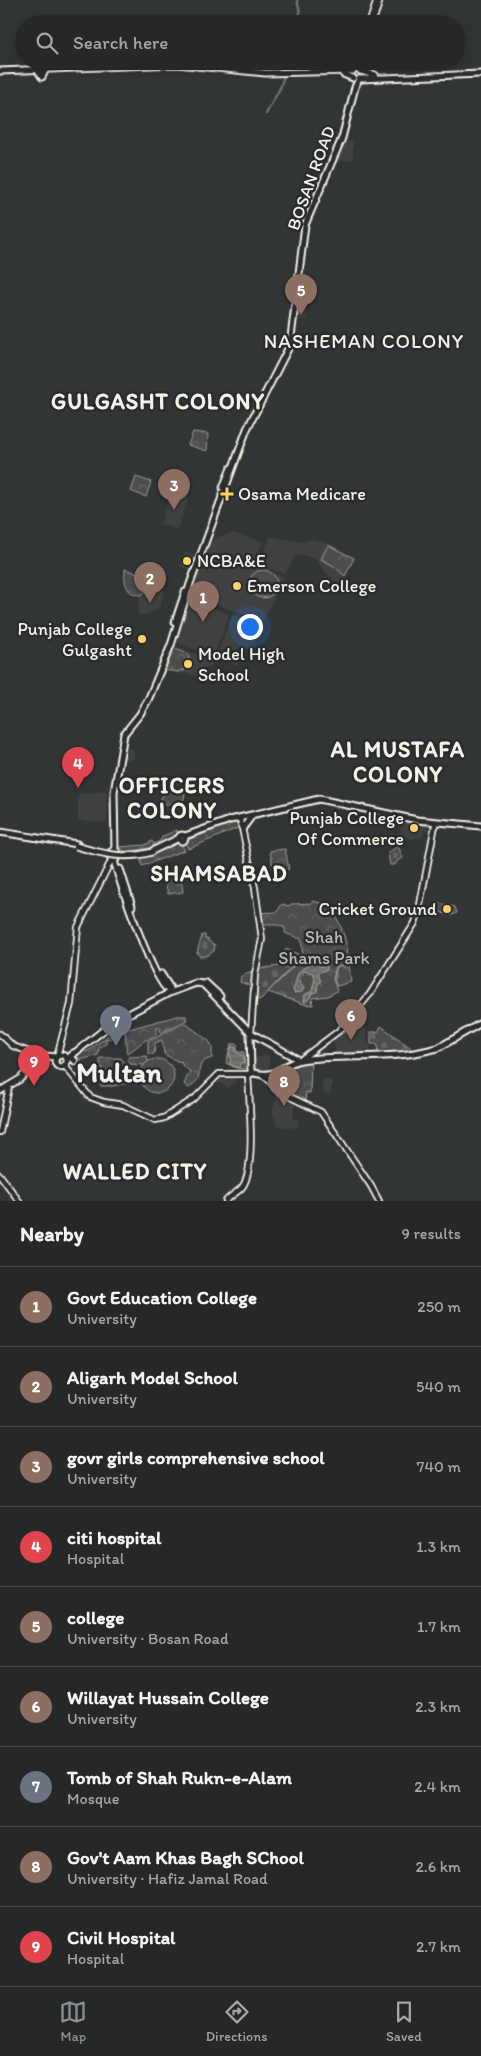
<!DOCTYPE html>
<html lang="en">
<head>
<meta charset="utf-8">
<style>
	:root { --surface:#262828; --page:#323434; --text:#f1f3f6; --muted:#a4a6a8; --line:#424445; --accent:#8c9099 }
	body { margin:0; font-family:Itim,sans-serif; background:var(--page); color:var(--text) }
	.you { position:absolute; left:249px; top:626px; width:18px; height:18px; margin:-12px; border:4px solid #fff; border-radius:50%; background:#1a73e8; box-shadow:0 0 0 8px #1a73e833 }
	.badge { display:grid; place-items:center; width:32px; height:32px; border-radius:50%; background:var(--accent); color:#fff; font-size:16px; font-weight:700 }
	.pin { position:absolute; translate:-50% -41px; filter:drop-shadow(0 1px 2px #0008) }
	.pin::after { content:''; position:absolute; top:26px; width:18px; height:15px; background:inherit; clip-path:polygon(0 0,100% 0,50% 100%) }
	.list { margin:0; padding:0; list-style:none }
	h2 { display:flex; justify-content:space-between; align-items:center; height:65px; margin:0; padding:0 20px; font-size:21px }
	h2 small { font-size:16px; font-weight:400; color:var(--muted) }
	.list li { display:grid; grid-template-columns:32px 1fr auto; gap:15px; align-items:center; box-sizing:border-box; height:80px; padding:0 20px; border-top:1px solid var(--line) }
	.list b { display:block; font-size:19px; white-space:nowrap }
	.list p { margin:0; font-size:16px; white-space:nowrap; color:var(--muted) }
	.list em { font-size:16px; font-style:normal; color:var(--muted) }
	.icon { flex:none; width:28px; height:28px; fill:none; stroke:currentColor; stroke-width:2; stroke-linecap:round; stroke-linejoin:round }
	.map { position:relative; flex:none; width:481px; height:1201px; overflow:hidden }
	.search { position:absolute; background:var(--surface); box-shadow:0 2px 12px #0003; left:15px; right:15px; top:15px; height:55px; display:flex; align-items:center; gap:12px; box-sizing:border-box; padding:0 18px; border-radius:28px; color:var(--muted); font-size:19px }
	.sheet { height:785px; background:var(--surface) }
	nav { display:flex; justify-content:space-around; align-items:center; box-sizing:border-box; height:70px; border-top:1px solid var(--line); background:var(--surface); font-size:14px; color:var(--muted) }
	nav a { display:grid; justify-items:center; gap:2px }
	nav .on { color:var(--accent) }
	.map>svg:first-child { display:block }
	.built { fill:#404242 }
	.grass { fill:url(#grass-dots); stroke:#a09f9a }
	.cemetery { fill:url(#cemetery-stones); stroke:#a09f9a }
	.park { fill:url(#park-crowns); stroke:#a09f9a }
	.pitch { fill:#4b4d4c; stroke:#a09f9a }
	.water { fill:url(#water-rules); stroke:#a6a5a0 }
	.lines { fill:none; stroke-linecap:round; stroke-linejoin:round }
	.canal { stroke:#727370; stroke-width:2.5 }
	.secondary-casing { stroke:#f4f1e8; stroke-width:8 }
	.primary-casing { stroke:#f4f1e8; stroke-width:9 }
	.secondary { stroke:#2a2d2e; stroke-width:4.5 }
	.primary { stroke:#2a2d2e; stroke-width:5 }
	.primary-bridge-casing { stroke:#f4f1e8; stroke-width:9; stroke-linecap:butt }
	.primary-bridge { stroke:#2a2d2e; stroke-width:5 }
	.poi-dot { fill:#ffd166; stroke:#2a2d2e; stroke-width:2 }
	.labels { text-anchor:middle; stroke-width:5; stroke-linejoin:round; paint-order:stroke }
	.street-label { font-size:18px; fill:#f4f1e8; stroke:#2a2d2e }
	.poi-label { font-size:18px; fill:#f4f1e8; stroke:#2a2d2e; text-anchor:start }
	.park-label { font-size:18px; fill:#b9b8b1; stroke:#2a2d2e }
	.quarter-label { font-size:20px; letter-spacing:1px; fill:#f4f1e8; stroke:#2a2d2e }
	.district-label { font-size:22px; font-weight:bold; letter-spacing:1px; fill:#f4f1e8; stroke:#2a2d2e }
	.town-label { font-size:28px; font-weight:bold; fill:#f4f1e8; stroke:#2a2d2e }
</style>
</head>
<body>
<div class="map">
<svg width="481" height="1201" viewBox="0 0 481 1201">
	<defs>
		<pattern id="grass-dots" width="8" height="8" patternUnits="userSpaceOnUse" patternTransform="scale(1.25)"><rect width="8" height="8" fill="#4b4d4c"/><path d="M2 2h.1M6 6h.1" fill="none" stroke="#666766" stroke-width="1.8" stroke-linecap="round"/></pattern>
		<pattern id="cemetery-stones" width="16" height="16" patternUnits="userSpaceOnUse" patternTransform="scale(1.25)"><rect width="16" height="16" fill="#4b4d4c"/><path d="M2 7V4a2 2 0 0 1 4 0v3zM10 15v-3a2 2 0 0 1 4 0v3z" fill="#666766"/></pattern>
		<pattern id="park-crowns" width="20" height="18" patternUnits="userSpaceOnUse" patternTransform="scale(1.25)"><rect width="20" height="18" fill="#4b4d4c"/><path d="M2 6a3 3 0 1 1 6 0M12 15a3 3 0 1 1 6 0" fill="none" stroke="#666766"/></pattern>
		<pattern id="water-rules" width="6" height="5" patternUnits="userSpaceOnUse" patternTransform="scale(1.25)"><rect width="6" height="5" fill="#727370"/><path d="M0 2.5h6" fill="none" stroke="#5e5e5b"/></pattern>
	</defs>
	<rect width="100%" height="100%" fill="#323535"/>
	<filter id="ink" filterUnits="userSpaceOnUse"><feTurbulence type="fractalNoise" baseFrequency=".02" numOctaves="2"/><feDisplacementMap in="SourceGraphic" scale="10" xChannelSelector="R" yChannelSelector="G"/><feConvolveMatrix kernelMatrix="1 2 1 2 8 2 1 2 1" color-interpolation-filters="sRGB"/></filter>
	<g filter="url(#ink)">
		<!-- built -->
		<g class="built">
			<polygon points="341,142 353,142 353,160 333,161"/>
			<polygon points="296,311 307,311 307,320 294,320"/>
			<polygon points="172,491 189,497 177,529 160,524"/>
			<polygon points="232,533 262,541 255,567 284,577 263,621 190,595 210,540"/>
			<polygon points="270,536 302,542 312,539 324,542 356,559 343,576 353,584 353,588 347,597 314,558 304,555 295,556 285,574 260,565"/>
			<polygon points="185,552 194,556 189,570 180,567"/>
			<polygon points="154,586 165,590 159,608 146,615 138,615 139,597"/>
			<polygon points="189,598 229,614 214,656 172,641"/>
			<polygon points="232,614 261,624 252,650 244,648 237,666 216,657"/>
			<polygon points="171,646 213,660 210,668 204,667 202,677 163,670"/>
			<polygon points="133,748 134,759 119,760 121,749"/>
			<polygon points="107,791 107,822 78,821 78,794"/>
			<polygon points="403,821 428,825 427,831 423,832 424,837 409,839 400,833"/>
			<polygon points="359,1026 366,1029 367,1044 370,1044 370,1056 335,1058 334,1037 345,1027"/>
			<polygon points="269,1055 270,1073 253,1072 251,1058"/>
			<polygon points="221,1076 233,1077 237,1080 227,1088 216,1080"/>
			<polygon points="322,1080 332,1080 331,1094 323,1094"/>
			<polygon points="279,1093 295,1100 293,1119 299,1120 297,1128 277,1126 272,1111"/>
		</g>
		<!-- grass -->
		<g class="grass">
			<polygon points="234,822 240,827 188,849 185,841"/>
			<polygon points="440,903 455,907 457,913 452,915 438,912"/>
			<polygon points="231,1044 237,1044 237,1052 244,1052 245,1069 236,1068 226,1063"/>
		</g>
		<!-- cemetery -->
		<g class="cemetery">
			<polygon points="398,846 403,858 397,861 395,865 390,865 388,853"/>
			<polygon points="202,935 205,935 205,939 209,939 208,941 215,945 214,951 206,956 199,956 199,953 197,953"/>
			<polygon points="286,949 302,956 261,999 257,1000 256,988 240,982 241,976 264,968 279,966 282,955"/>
			<polygon points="349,965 351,982 337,986 334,979 337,966"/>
			<polygon points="381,1026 411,1048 411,1053 378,1054 377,1044 371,1044 371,1032 378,1032"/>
		</g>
		<!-- park -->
		<g class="park">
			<polygon points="193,432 208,434 207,451 188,445"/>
			<polygon points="136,477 151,482 146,497 131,491"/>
			<polygon points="328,545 354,558 345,576 334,566 321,559"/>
			<path d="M125 569 155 579 149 589 141 595C125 595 124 581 125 569Z"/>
			<polygon points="172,647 185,653 189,657 184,671 181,670 180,672 163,670"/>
			<polygon points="171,790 185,793 184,799 174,805 163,804 161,798 165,793"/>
			<path d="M177 830 178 833C169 846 138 851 124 851L119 847 145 845 152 841 154 844 160 841 163 836Z"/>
			<polygon points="180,843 185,850 142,866 140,857"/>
			<polygon points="285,849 289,869 274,872 270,851"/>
			<polygon points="180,871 183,892 168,894 164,877"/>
			<path d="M312 901 329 905C341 922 348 943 349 964L336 966 333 979 337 991 328 996 312 998 313 1005 304 1004 268 992 303 957 301 939 285 933V928L278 925H261L259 913 277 912 282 904 289 906 291 904 312 903Z"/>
			<polygon points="177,1016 186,1016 187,1020 161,1033 160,1028 156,1028 156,1035 144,1041 127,1054 125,1030"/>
			<path d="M185 1023 209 1041 212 1047V1058L206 1060 201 1064C196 1077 204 1076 189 1088L184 1084 190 1071 182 1065 181 1061 179 1062 164 1054 162 1040 155 1043 154 1054H148V1041Z"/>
			<polygon points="113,1032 116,1037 106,1039 106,1044 99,1048 98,1055 77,1061 72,1055 83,1047 84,1052 88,1051"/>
			<polygon points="147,1056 148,1061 144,1065 130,1064 127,1060 129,1057"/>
			<polygon points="100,1058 121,1058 138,1081 112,1086 101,1086 99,1075 103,1074 103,1068 100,1067"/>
			<polygon points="311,1061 310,1093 306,1092 305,1101 281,1090 274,1084 275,1078 279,1078 278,1073 294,1064"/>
		</g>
		<!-- pitch -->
		<g class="pitch">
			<circle cx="263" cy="584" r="14"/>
			<circle cx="157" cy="1076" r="17"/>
		</g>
		<!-- water -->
		<g class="water">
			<path d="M314 959 319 960V966H327L328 969 318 973 321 982 318 984 317 992 312 993 308 1000 304 1002 305 995 312 991 315 978 313 973 304 971 301 974 300 982 304 987 302 992 294 993 293 988C297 983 295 982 297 976 299 969 307 965 313 963Z"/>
			<polygon points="232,1046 236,1048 236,1052 244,1056 244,1062 240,1064 239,1068 229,1064 231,1060 229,1053"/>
		</g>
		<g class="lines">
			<!-- canal -->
			<g class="canal">
				<polyline points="297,0 300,12 299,24"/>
				<polyline points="285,72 289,61"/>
				<polyline points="266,114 280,88 284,76"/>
			</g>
			<!-- secondary casing -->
			<g class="secondary-casing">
				<g id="secondary">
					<polyline points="369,24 377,0"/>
					<polyline points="372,24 380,0"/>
					<polyline points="357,70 359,61"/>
					<polyline points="360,71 362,61"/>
					<polyline points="240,819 255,888 262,939 255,974 251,1033"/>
					<polyline points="0,1034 13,1046 43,1057"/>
					<polyline points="57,1056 71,1004 78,927 112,859"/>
					<polyline points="300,1060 340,1030 370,994 415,923 419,910 435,825"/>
					<polyline points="64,1065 90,1097 104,1102 123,1105 155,1120 164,1118 194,1099 219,1074 251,1074"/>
					<polyline points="262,1075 267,1078 278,1091 321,1112 371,1186 379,1201"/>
					<polyline points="0,1132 9,1087"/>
					<polyline points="0,1175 19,1201"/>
					<path d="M226 1201C231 1195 239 1192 243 1186 256 1166 249 1099 248 1074"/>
				</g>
			</g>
			<!-- primary casing -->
			<g class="primary-casing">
				<g id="primary">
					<polyline points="0,71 177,64 265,73 353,71"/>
					<polyline points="38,71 42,77 45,71"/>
					<polyline points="361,71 375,75"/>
					<polyline points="343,74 353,78"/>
					<polyline points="360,79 481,74"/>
					<polyline points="223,488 231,468"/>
					<polyline points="175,622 185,592"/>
					<polyline points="243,828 251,817"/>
					<polyline points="0,832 77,844"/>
					<circle cx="182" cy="838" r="3"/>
					<polyline points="185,836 230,820 319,799 417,820 481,826"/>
					<circle cx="114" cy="855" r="4.5"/>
					<polyline points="115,851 114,792 124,734 140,714 148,700 171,645 190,584 247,429 290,345 305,225 342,138 355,87 359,79"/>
					<polyline points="152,851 179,838"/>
					<path d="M114 860C119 881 153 980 168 990"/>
					<polyline points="120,869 132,906"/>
					<polyline points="161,974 170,988"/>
					<polyline points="206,983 220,996"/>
					<polyline points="172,992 196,983 203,984 251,1033 299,1060"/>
					<polyline points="250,1031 251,1071"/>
					<polyline points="73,1053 72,1058 75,1061"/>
					<circle cx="61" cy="1061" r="6"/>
					<polyline points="67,1059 115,1021 171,992"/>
					<path d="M254 1073C279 1079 282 1063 301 1060 340 1054 381 1060 420 1052L438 1048 481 1023"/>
					<polyline points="0,1091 20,1079 39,1059 45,1056 57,1057"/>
				</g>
			</g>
			<!-- secondary -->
			<use href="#secondary" class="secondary"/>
			<!-- primary -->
			<use href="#primary" class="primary"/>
			<!-- primary-bridge casing -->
			<g class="primary-bridge-casing">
				<path id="primary-bridge" d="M76 846C103 854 124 860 152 852"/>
			</g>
			<!-- primary-bridge -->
			<use href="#primary-bridge" class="primary-bridge"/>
		</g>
	</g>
	<!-- markers -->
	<g class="poi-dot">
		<path d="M224.5 486.5h5v5h5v5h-5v5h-5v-5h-5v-5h5z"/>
		<circle cx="187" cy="561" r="5"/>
		<circle cx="237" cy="586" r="5"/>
		<circle cx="142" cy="639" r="5"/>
		<circle cx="188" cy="664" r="5"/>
		<circle cx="414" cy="828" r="5"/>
		<circle cx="447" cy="909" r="5"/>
	</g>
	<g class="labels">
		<!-- street labels -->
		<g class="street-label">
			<text transform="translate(311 178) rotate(-70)" y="6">BOSAN ROAD</text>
		</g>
		<!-- poi labels -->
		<g class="poi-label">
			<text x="238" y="500">Osama Medicare</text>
			<text x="197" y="567">NCBA&amp;E</text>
			<text x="247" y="592">Emerson College</text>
			<text x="132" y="635" text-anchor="end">Punjab College<tspan x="132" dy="21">Gulgasht</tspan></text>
			<text x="198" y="660">Model High<tspan x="198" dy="21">School</tspan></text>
			<text x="404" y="824" text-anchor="end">Punjab College<tspan x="404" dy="21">Of Commerce</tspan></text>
			<text x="437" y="915" text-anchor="end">Cricket Ground</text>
		</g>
		<!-- park labels -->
		<g class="park-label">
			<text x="324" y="943">Shah<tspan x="324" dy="21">Shams Park</tspan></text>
		</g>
		<!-- quarter labels -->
		<g class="quarter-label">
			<text x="364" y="348">NASHEMAN COLONY</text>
		</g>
		<!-- district labels -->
		<g class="district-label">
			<text x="158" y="409">GULGASHT COLONY</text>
			<text x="398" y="757">AL MUSTAFA<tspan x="398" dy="25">COLONY</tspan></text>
			<text x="172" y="793">OFFICERS<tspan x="172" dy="25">COLONY</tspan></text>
			<text x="219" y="881">SHAMSABAD</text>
			<text x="135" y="1179">WALLED CITY</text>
		</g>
		<!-- town labels -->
		<g class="town-label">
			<text x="119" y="1082">Multan</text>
		</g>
	</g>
</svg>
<div class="you"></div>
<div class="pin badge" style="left:203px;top:622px;background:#8d6e63">1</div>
<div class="pin badge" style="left:150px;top:603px;background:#8d6e63">2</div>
<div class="pin badge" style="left:174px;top:510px;background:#8d6e63">3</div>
<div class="pin badge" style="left:78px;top:788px;background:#e0444e">4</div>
<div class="pin badge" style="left:301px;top:315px;background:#8d6e63">5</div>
<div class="pin badge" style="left:351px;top:1040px;background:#8d6e63">6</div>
<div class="pin badge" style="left:116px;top:1046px;background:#6b7280">7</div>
<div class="pin badge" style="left:284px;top:1106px;background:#8d6e63">8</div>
<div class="pin badge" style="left:34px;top:1086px;background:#e0444e">9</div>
<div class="search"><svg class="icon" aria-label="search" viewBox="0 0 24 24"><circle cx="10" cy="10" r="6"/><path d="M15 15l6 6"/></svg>Search here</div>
</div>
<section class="sheet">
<h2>Nearby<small>9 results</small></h2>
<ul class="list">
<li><span class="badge" style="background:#8d6e63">1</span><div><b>Govt Education College</b><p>University</p></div><em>250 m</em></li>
<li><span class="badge" style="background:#8d6e63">2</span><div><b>Aligarh Model School</b><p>University</p></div><em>540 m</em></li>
<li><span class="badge" style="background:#8d6e63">3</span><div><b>govr girls comprehensive school</b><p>University</p></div><em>740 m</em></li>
<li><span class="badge" style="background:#e0444e">4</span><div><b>citi hospital</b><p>Hospital</p></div><em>1.3 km</em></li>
<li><span class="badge" style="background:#8d6e63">5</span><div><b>college</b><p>University · Bosan Road</p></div><em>1.7 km</em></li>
<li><span class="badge" style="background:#8d6e63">6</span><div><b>Willayat Hussain College</b><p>University</p></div><em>2.3 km</em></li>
<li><span class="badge" style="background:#6b7280">7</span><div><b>Tomb of Shah Rukn-e-Alam</b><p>Mosque</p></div><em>2.4 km</em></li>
<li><span class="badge" style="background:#8d6e63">8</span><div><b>Gov't Aam Khas Bagh SChool</b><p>University · Hafiz Jamal Road</p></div><em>2.6 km</em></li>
<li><span class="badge" style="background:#e0444e">9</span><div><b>Civil Hospital</b><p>Hospital</p></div><em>2.7 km</em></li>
</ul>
</section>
<nav>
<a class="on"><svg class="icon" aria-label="map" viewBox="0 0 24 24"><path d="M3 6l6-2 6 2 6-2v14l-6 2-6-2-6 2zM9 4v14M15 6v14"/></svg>Map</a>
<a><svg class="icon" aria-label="directions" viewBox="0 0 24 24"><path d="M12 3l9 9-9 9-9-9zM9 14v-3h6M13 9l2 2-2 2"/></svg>Directions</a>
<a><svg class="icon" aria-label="saved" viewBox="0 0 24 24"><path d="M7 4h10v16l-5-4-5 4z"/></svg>Saved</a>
</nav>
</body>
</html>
